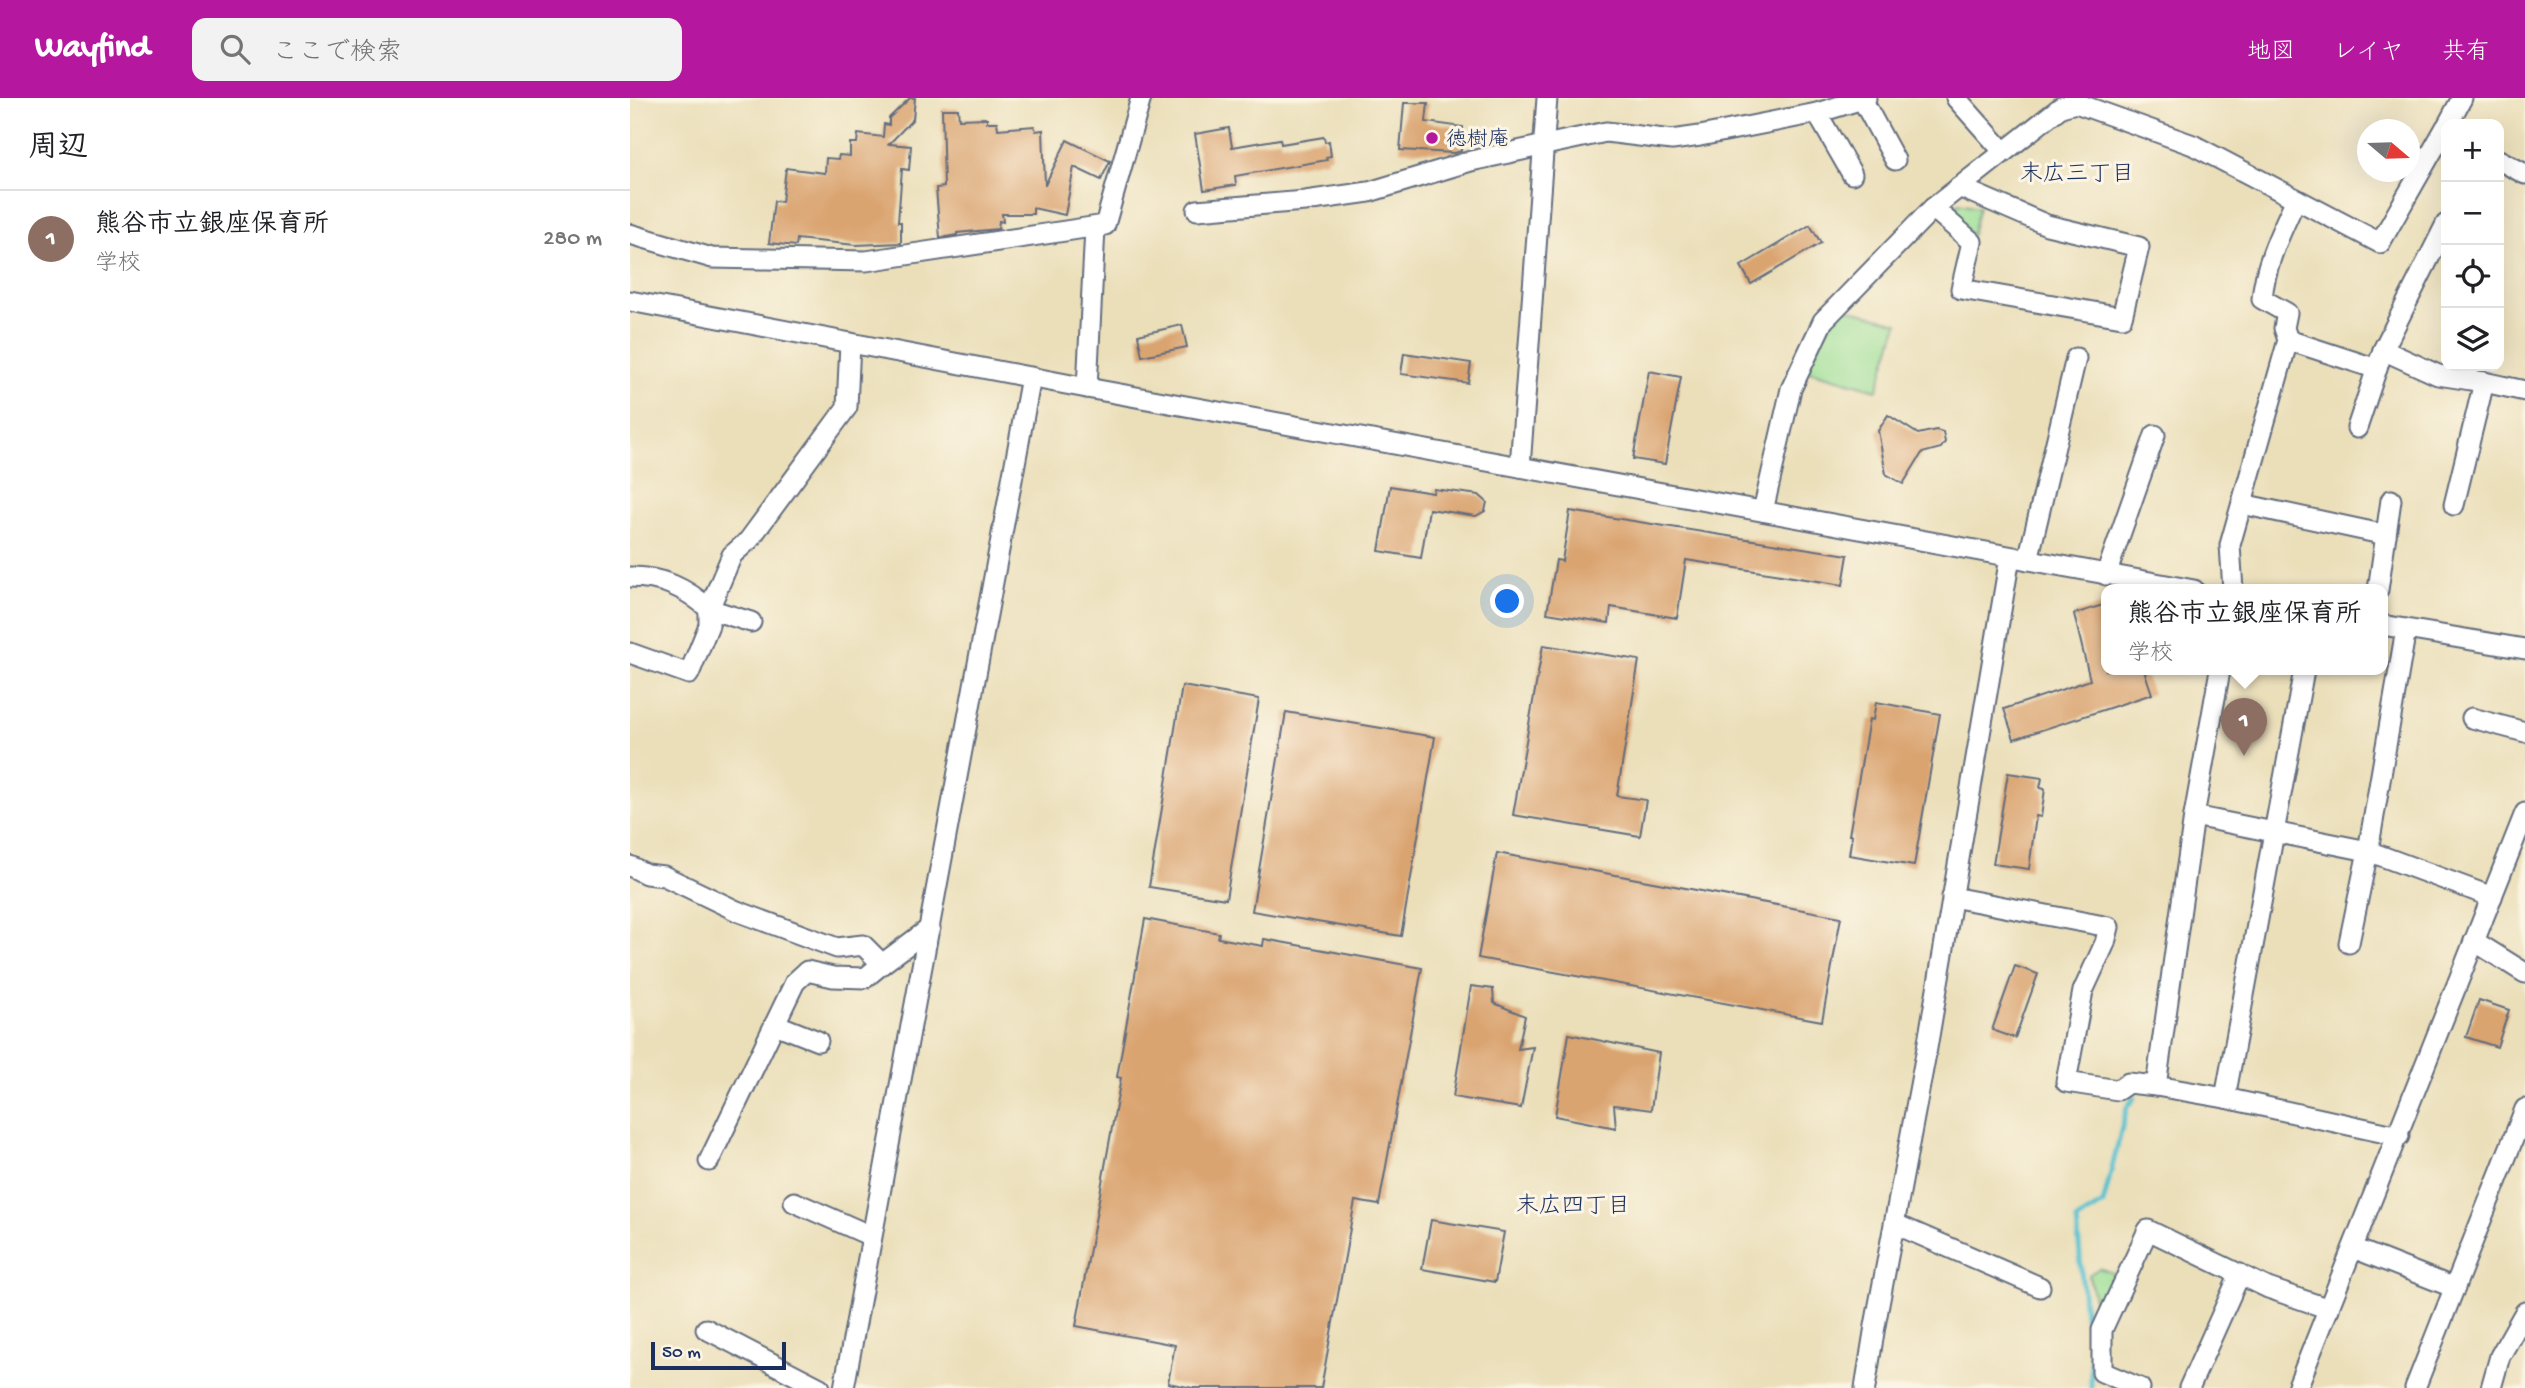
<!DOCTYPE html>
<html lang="ja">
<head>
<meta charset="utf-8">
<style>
	:root { --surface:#fff; --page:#f2f2f2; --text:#202124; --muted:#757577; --line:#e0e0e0; --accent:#b5179e }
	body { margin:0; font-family:"Gochi Hand","Klee One",sans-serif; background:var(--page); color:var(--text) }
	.controls { position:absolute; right:21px; top:21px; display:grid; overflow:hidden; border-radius:14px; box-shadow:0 7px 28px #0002 }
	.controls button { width:63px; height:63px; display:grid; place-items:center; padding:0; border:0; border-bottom:2px solid var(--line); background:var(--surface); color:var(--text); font:35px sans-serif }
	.compass { position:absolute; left:1727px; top:21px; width:63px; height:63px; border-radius:50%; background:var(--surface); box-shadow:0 7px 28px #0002; rotate:109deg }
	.scale { position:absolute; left:21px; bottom:18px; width:135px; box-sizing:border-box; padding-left:7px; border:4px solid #1b2f5e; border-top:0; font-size:19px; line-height:24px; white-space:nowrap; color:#1b2f5e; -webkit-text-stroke:5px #fcf5e5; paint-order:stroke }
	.you { position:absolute; left:878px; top:504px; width:24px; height:24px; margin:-18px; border:5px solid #fff; border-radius:50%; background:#1a73e8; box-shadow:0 0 0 10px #1a73e833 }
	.badge { display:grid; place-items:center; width:46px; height:46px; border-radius:50%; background:var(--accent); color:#fff; font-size:23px; font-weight:700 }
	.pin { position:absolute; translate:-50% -58px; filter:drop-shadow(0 2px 4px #0008) }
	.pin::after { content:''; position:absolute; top:37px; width:24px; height:21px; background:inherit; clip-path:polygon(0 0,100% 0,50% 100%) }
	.popup { position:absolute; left:1471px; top:486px; width:287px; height:91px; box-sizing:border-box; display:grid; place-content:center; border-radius:14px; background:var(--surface); filter:drop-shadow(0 2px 5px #0005); font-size:23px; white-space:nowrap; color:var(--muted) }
	.popup b { font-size:26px; color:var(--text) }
	.popup::after { content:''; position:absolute; left:50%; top:100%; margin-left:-14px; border:14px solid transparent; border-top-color:var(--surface) }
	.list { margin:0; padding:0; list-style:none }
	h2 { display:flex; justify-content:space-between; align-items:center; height:91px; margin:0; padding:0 28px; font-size:30px }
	h2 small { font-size:23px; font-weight:400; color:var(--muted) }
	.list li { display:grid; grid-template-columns:46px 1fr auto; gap:21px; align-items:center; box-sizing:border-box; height:98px; padding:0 28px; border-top:2px solid var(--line) }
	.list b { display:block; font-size:26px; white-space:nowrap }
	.list p { margin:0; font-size:23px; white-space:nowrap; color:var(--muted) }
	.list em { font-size:23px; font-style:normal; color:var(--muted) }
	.icon { flex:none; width:38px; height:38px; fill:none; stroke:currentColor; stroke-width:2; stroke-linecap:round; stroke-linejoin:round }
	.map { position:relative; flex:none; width:1895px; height:1290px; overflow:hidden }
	header { display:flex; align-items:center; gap:42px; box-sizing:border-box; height:98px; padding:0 35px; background:var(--accent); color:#fff }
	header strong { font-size:33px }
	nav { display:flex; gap:38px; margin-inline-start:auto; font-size:24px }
	.search { width:490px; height:63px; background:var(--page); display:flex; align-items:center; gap:18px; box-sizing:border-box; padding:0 24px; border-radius:14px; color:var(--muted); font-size:26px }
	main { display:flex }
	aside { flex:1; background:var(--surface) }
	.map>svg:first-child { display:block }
	.green { fill:#9cdf96; stroke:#5c877a; stroke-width:2 }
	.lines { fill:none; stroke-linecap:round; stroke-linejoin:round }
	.stream { stroke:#55c0cf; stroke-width:5 }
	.building { fill:#daa471 }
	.minor-casing { stroke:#646d7e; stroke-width:23 }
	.minor { stroke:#fff; stroke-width:19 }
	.poi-dot { fill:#b5179e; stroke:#fcf5e5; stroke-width:2.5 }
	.labels { text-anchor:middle; stroke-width:6; stroke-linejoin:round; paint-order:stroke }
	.poi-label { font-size:21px; fill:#1b2f5e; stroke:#fcf5e5; text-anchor:start }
	.neighbourhood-label { font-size:23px; fill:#1b2f5e; stroke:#fcf5e5 }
</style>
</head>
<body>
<header>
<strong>Wayfind</strong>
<div class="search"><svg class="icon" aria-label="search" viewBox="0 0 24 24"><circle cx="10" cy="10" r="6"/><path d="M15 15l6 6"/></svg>ここで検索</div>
<nav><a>地図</a><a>レイヤ</a><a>共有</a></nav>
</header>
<main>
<aside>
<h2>周辺<small></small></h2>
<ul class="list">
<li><span class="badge" style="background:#8d6e63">1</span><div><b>熊谷市立銀座保育所</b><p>学校</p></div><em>280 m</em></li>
</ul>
</aside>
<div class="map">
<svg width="1895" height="1290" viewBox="0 0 1895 1290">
	<rect width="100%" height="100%" fill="#fcf5e5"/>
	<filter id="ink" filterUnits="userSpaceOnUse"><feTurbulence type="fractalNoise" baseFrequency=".0143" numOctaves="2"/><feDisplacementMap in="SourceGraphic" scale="14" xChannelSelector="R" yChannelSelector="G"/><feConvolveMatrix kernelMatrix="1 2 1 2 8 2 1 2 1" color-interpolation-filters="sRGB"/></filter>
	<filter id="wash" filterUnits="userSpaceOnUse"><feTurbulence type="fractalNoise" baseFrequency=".00686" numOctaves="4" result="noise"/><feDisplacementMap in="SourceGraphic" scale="28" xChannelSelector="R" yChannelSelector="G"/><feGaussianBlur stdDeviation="1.57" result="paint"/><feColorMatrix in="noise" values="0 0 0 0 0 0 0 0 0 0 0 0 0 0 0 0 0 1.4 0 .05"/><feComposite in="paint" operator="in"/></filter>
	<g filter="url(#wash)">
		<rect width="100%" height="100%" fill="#ebdfba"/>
		<!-- green -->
		<g class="green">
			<polygon points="1329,105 1349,109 1342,137 1318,116 1321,110"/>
			<polygon points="1215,210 1268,225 1247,292 1176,272 1200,224"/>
			<polygon points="1469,1170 1485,1176 1467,1215 1459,1177"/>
		</g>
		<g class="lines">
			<!-- stream -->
			<polyline class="stream" points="1461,1290 1461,1240 1455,1218 1447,1122 1473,1106 1497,1009 1504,1000"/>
		</g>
		<g id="blocks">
			<!-- building -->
			<g class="building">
				<polygon points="280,0 285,0 283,21 259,46 281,48 279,72 272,71 268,124 271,124 271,145 226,147 167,141 166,148 139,145 144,103 152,104 156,70 195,75 196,60 208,61 209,57 220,58 220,45 227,45 228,36 253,39 254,26 259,27 259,20"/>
				<polygon points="774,5 798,5 796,24 833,29 831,53 824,55 770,52"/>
				<polygon points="312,11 328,11 329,21 357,20 357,24 367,24 368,31 404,28 406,33 413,32 415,87 437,42 480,63 471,82 444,69 435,117 403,110 403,116 372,116 373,124 369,123 368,131 327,135 327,137 310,140 306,90 314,89"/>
				<polygon points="599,30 602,49 650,41 651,46 694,39 695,44 699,43 701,58 696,59 697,62 605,78 606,87 574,92 565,36"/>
				<polygon points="1180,127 1191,145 1121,186 1111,168"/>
				<polygon points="552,227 557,249 512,258 508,237"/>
				<polygon points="774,255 841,265 838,285 771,276"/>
				<polygon points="1019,273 1051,279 1035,366 1003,361"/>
				<polygon points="1258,317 1288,336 1306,332 1313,334 1315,344 1311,350 1292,355 1273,386 1256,376 1248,333"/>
				<polygon points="760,388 803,395 804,391 849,397 857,404 855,413 846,418 799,411 791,460 749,453"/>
				<polygon points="940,413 1218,457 1213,487 1056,462 1047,520 981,509 979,525 917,515 926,462 932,463"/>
				<polygon points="1476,506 1476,572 1514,572 1522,596 1384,641 1374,611 1460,582 1444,516"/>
				<polygon points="913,547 1009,562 987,698 1016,702 1010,738 883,717"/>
				<polygon points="552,588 629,601 596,801 519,789"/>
				<polygon points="1246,604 1310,616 1284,768 1219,757 1222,737 1219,737 1239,621 1243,622"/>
				<polygon points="656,614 805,639 771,838 622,813"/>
				<polygon points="1378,675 1412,680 1410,690 1415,691 1411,719 1406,718 1399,771 1363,766"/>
				<polygon points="867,755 1211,819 1192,923 848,860"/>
				<polygon points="515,821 589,835 588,840 633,848 634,841 792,870 749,1107 725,1103 691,1290 563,1290 538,1285 545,1247 446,1228 491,980 487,979"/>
				<polygon points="1385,868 1408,876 1385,940 1362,932"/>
				<polygon points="841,888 863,891 864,905 895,918 888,951 903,949 891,1010 823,999"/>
				<polygon points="1849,902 1879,912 1867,949 1836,939"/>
				<polygon points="939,936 1029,955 1021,1012 984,1007 986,1030 925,1018"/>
				<polygon points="801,1122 874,1134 865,1184 792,1171"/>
			</g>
		</g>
	</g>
	<g filter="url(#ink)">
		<use href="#blocks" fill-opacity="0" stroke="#646d7e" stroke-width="2"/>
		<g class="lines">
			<!-- minor casing -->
			<g class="minor-casing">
				<g id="minor">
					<polyline points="1326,0 1373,53"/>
					<polyline points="1232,1 1265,62"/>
					<polyline points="1187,15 1222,76"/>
					<polyline points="1818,26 1832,0"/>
					<polyline points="1869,62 1895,76"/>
					<polyline points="1303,110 1342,144 1331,191 1492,219 1509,149 1417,127 1329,89"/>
					<polyline points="567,112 675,103 739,94 841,63 976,34 1042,42 1070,38 1187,15 1236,0"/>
					<polyline points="0,136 82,160 236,163 475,127 511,0"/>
					<polyline points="0,203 457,290 1564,492"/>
					<path d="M1658 242 1654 230 1657 215 1632 201C1635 165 1651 134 1666 101"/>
					<polyline points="1753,252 1808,277 1854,284 1824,407"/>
					<polyline points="1854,284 1895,293"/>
					<polyline points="457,290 465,130"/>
					<polyline points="1727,330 1753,252 1816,126"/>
					<polyline points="890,369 917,0"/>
					<polyline points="1612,406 1756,437"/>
					<polyline points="1133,413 1161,291 1193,223 1303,110 1431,9 1446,5 1563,47 1750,145 1816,29"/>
					<polyline points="1398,462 1446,260"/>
					<polyline points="1476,477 1525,337"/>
					<path d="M0 479C32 479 56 490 79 511L102 457 119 442 217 309 220 245"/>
					<polyline points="1603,492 1600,447 1658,242 1747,271"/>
					<polyline points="1748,492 1761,402"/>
					<polyline points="1752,527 1895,551"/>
					<polyline points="0,555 59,576 79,527 79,511 121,524"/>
					<polyline points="1842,620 1895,634"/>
					<polyline points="1564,718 1590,572"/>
					<polyline points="0,768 16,776 34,778 107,813 207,850 233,847 252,866 300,830"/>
					<polyline points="1322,799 1479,829 1475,845 1453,893 1436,984 1488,992 1498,985 1526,988"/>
					<polyline points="1844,843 1895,875"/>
					<polyline points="1719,845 1738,753 1776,531"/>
					<polyline points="145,926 188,943"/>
					<polyline points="1595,1000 1674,572"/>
					<polyline points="1769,1038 1595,1000 1526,988 1564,718 1738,753 1862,799"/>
					<polyline points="79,1063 165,884 177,873 203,879 235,880 252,866"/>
					<polyline points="164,1104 241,1138"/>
					<polyline points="1265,1126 1410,1189"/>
					<polyline points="1723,1150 1825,1190"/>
					<polyline points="76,1231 190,1290"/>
					<polyline points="214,1290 401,279"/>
					<polyline points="1235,1290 1245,1228 1297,950 1380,459"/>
					<polyline points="1510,1290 1472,1274 1472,1232 1518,1132 1638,1190 1699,1211"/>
					<polyline points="1559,1290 1610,1176"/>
					<polyline points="1667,1290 1895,715"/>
					<polyline points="1785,1290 1895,1011"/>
					<polyline points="1861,1290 1870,1258 1895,1214"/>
				</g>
			</g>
			<!-- minor -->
			<use href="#minor" class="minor"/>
		</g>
	</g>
	<!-- markers -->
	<circle class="poi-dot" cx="802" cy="40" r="7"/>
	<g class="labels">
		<!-- poi labels -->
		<g class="poi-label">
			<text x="816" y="47">徳樹庵</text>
		</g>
		<!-- neighbourhood labels -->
		<g class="neighbourhood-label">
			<text x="1447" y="82">末広三丁目</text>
			<text x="943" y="1114">末広四丁目</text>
		</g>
	</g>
</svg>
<div class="controls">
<button>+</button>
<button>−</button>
<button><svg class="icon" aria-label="locate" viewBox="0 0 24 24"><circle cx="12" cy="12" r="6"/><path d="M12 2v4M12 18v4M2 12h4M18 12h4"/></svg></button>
<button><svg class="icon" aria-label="layers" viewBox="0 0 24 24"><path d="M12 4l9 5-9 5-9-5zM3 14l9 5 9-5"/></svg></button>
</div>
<svg class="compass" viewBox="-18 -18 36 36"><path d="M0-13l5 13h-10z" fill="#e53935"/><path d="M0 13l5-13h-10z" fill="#757577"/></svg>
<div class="scale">50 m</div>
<div class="you"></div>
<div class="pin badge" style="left:1614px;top:658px;background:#8d6e63">1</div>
<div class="popup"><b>熊谷市立銀座保育所</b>学校</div>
</div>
</main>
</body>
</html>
